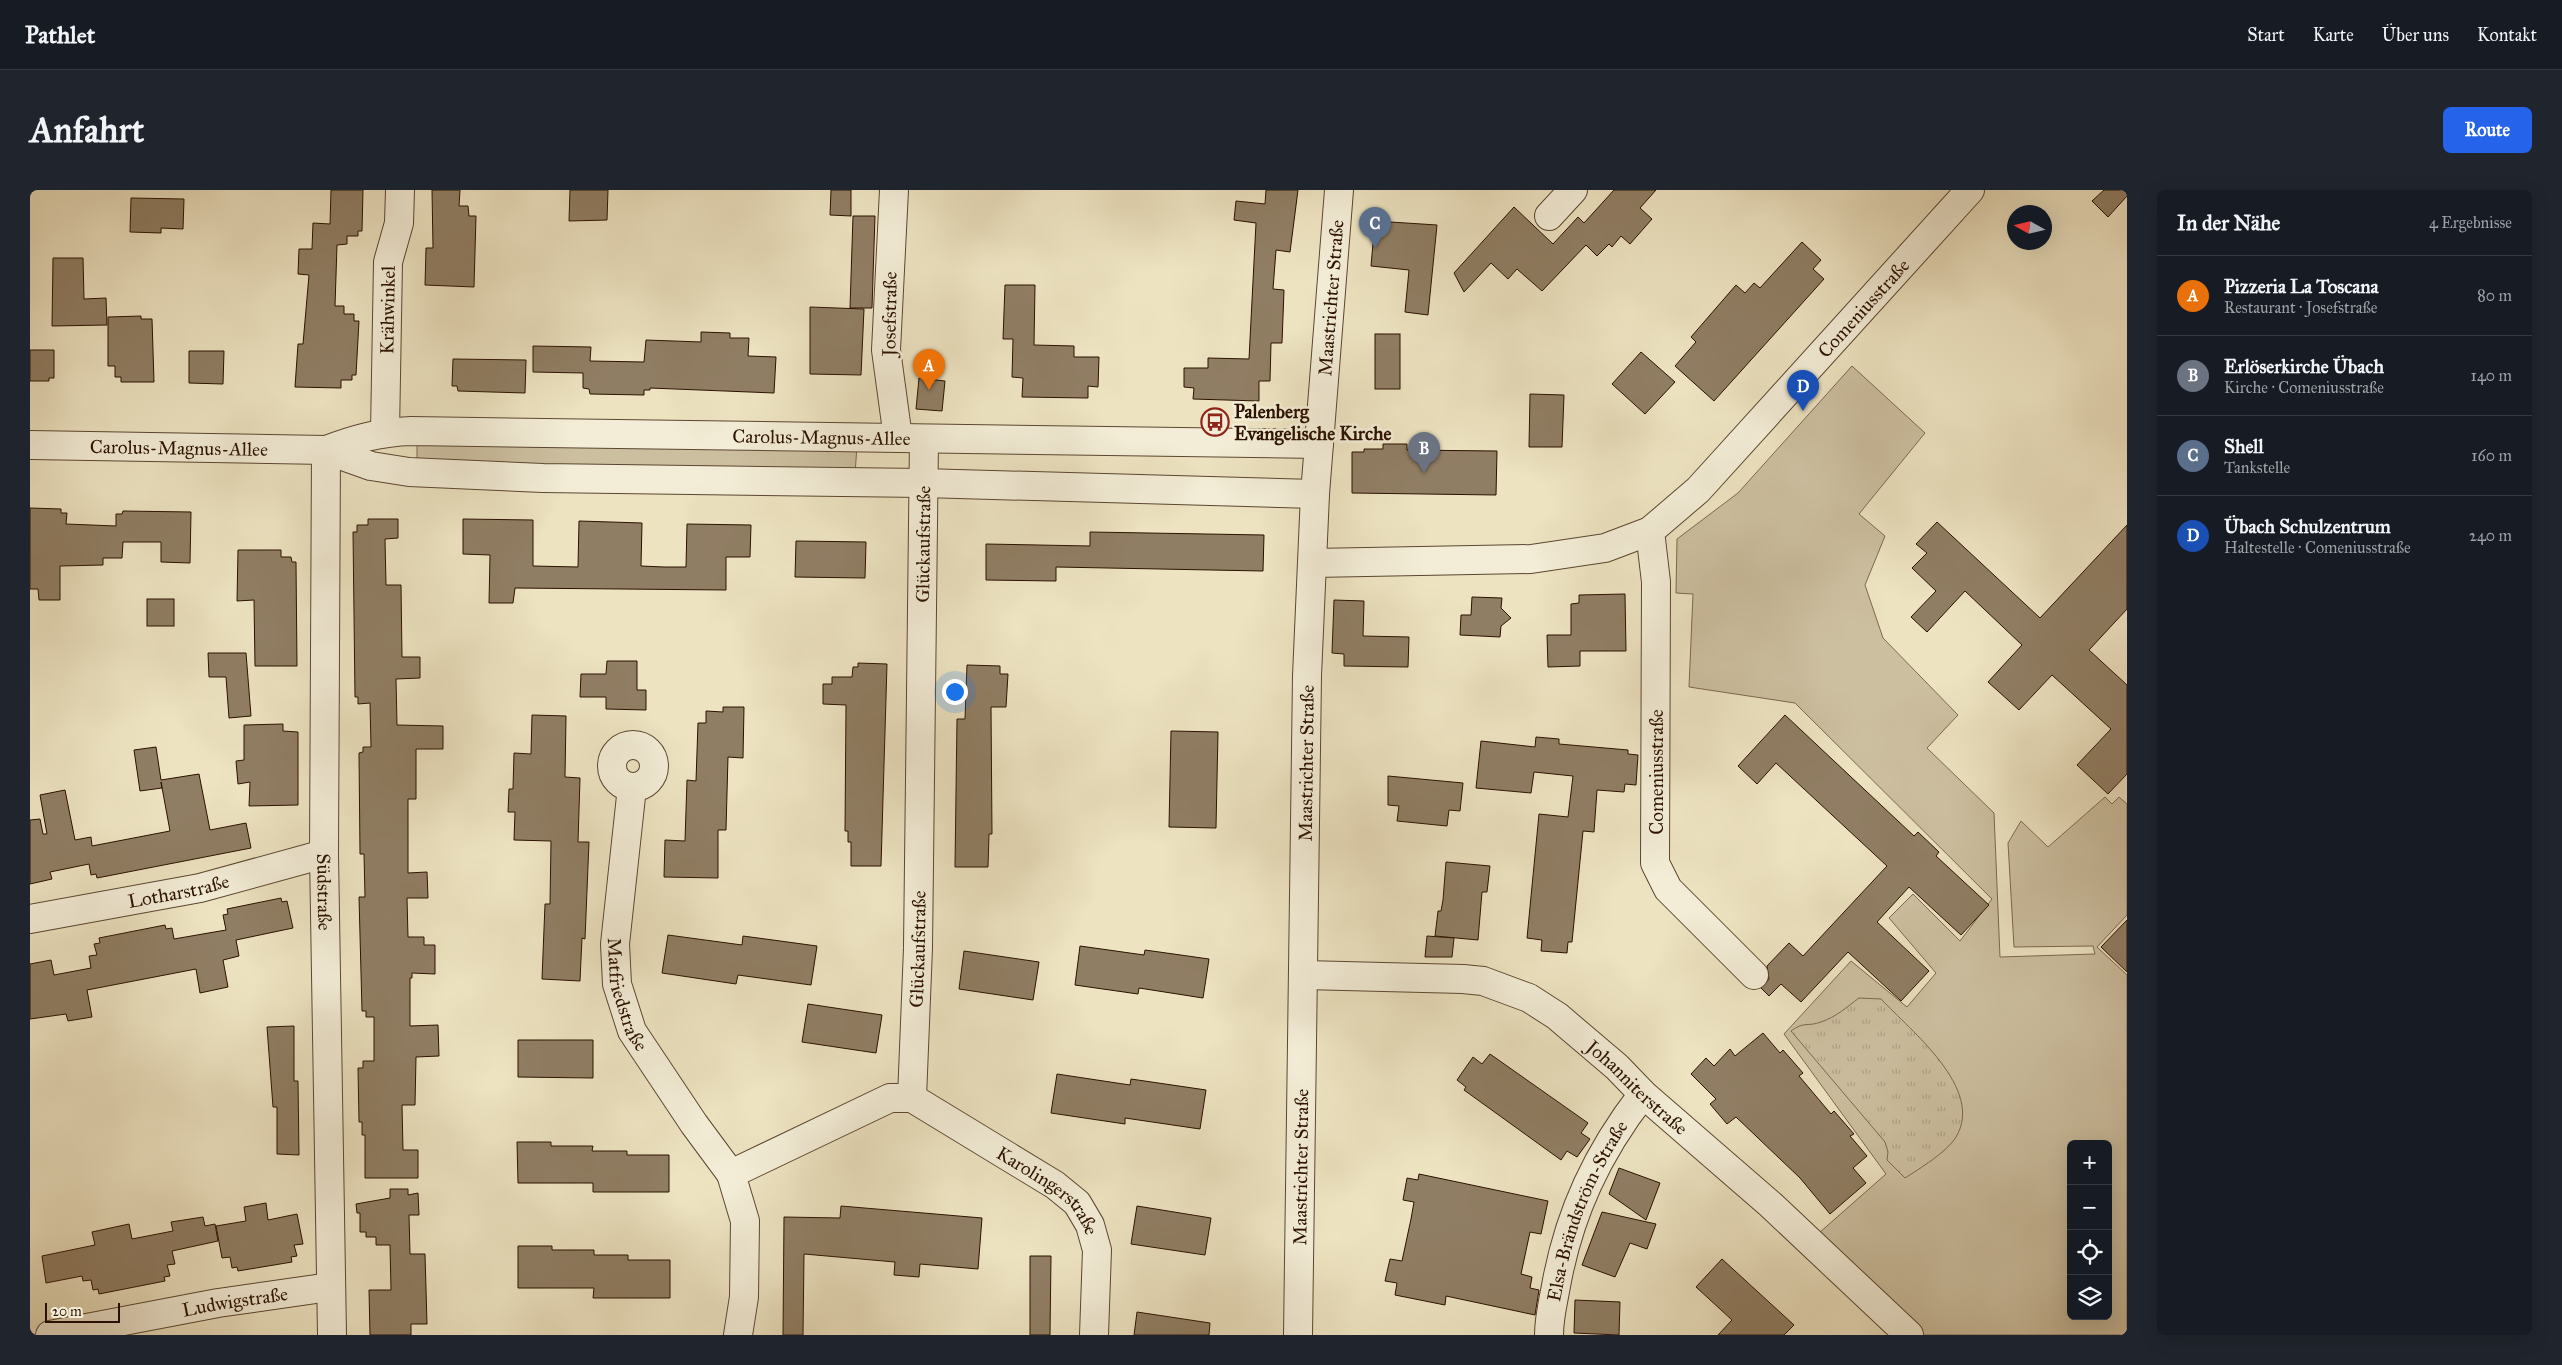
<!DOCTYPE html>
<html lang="de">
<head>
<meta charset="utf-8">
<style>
	:root { --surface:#171b24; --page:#20242c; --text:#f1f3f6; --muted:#9ea1a6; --line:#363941; --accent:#2563eb }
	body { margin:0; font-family:"IM FELL Great Primer",serif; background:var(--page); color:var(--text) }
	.controls { position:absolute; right:15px; bottom:15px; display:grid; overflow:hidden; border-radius:8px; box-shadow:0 5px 20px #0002 }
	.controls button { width:45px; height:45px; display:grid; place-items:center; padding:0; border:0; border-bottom:1px solid var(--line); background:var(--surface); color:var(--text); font:25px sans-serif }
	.compass { position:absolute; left:1977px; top:15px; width:45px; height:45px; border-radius:50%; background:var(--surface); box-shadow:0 5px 20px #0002; rotate:278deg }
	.scale { position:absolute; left:15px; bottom:12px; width:75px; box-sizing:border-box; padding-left:5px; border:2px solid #2b1100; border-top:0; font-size:14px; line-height:18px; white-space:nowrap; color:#2b1100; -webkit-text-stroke:4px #f3edd7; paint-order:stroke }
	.you { position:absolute; left:924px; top:501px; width:18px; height:18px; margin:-12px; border:4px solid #fff; border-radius:50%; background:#1a73e8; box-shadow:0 0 0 8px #1a73e833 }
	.badge { display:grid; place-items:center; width:32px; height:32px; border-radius:50%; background:var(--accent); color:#fff; font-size:16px; font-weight:700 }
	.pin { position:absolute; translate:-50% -41px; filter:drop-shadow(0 1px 2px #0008) }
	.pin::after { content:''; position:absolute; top:26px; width:18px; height:15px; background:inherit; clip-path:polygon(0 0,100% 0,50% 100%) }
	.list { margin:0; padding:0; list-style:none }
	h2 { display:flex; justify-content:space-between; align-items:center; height:65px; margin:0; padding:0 20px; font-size:21px }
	h2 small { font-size:16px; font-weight:400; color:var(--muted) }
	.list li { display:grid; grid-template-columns:32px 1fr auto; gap:15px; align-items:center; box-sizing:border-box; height:80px; padding:0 20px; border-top:1px solid var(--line) }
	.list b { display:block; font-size:19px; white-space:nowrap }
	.list p { margin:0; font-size:16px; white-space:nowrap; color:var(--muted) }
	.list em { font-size:16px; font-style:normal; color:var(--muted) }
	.icon { flex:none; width:28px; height:28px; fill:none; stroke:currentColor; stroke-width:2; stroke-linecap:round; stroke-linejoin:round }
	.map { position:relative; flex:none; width:2097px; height:1145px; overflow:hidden; border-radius:8px }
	header { display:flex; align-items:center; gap:30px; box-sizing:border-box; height:70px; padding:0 25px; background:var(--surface); border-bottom:1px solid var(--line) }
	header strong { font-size:24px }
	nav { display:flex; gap:28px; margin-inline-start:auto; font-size:18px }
	.intro { display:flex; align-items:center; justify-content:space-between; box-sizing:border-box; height:120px; padding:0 30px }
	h1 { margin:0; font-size:35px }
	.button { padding:12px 22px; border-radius:8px; background:var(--accent); color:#fff; font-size:18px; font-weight:700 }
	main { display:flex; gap:30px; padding:0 30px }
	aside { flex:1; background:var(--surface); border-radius:8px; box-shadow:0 5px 20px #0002 }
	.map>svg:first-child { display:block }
	.grass { fill:#ccbfa0; stroke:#7c6850; fill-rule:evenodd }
	.park { fill:url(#park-tufts); stroke:#7c6850 }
	.building { fill:#907e64; stroke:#2b1100 }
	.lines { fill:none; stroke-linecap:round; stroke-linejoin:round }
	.minor-casing { stroke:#5c4630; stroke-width:30 }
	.tertiary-casing { stroke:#5c4630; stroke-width:30 }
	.minor { stroke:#f3edd7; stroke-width:28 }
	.tertiary { stroke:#f3edd7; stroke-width:28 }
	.labels { text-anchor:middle; stroke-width:5; stroke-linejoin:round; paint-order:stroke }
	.street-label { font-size:19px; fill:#2b1100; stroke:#f3edd7 }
	.poi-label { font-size:19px; font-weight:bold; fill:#2b1100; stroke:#f3edd7; text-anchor:start }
</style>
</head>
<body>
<header>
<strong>Pathlet</strong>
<nav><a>Start</a><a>Karte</a><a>Über uns</a><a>Kontakt</a></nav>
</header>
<div class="intro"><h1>Anfahrt</h1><a class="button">Route</a></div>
<main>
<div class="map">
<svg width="2097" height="1145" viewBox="0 0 2097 1145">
	<defs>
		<pattern id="park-tufts" width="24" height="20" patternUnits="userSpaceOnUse" patternTransform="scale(1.25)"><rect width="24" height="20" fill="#ccbfa0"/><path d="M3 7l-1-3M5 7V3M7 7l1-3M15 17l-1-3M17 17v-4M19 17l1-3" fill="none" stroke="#afa388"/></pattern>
	</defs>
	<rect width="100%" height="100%" fill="#ede3c1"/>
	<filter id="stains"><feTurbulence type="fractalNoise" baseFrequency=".004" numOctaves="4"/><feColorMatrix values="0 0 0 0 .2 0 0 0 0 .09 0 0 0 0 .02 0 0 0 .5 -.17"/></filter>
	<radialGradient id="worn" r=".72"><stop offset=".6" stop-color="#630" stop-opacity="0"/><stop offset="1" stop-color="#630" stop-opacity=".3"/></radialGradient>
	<!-- grass -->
	<g class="grass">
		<path d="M1822 176 1895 243 1829 324 1855 346 1835 395 1853 448 1928 525 1897 558 1964 623 1970 767 2065 764 2063 756 1984 757 1978 653 1991 631 2018 657 2075 607 2082 614 2089 607 2097 614V725L2067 757 2097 785V1145H1893L1789 1043 1856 984 1754 844 1821 771 1877 817 1906 783 1859 728 1883 704 1930 751 1962 709 1765 513 1659 497 1663 404 1646 403 1647 349 1708 303ZM2041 954H2078V1126H2041Z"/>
		<polygon points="387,253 827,256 825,284 387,276"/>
	</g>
	<!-- park -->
	<path class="park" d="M1829 808 1851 809C1881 841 1955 899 1926 947 1917 962 1889 979 1875 988L1857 970 1858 962 1855 952 1761 841C1774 831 1778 837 1791 832 1806 827 1817 817 1829 808Z"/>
	<!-- building -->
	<g class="building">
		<polygon points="301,0 333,0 332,41 328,41 328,46 317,46 317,54 307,55 305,116 314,116 314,124 324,124 324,131 329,131 326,185 322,185 322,190 311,190 311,198 265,197 268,154 273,154 279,85 268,84 269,59 282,59 283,33 300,34"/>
		<polygon points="402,0 430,0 429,16 438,16 439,26 446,26 444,97 395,95 396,58 403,58"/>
		<polygon points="540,0 578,0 577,30 539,31"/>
		<polygon points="801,0 821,0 821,26 800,25"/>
		<polygon points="1236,0 1268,0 1260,62 1246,60 1243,99 1254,100 1252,153 1241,153 1240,191 1229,191 1229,211 1163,209 1164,198 1154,197 1154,178 1178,178 1178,168 1219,169 1226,33 1204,30 1206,11 1235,14"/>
		<polygon points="1584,0 1626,0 1610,18 1622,29 1600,54 1591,46 1582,57 1579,54 1567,66 1556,55 1512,101 1487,79 1478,89 1461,73 1434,102 1424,83 1484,17 1523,54 1548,27 1554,33"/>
		<polygon points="2074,0 2097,0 2097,6 2078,27 2062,11"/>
		<polygon points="101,8 154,9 153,39 131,38 131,43 100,42"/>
		<polygon points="823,26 845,26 842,118 820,118"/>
		<polygon points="1345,31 1407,35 1398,125 1375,122 1379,80 1341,76"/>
		<polygon points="1772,52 1791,70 1783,79 1794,89 1684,211 1645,176 1666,152 1661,147 1706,95 1715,103 1724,93 1730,98"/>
		<polygon points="23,68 53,68 54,109 76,108 77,135 22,136"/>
		<polygon points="975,95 1005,95 1004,155 1044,156 1044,167 1069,167 1068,197 1058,196 1058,208 992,207 993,188 982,187 983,149 973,149"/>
		<polygon points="780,117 834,119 831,185 780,184"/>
		<polygon points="111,126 111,129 122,129 124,192 91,192 91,187 85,187 85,176 78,176 78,127"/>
		<polygon points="671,142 700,143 700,148 719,148 718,166 746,167 744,203 620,198 620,200 614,200 614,205 560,204 559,199 553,198 553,183 503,182 503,156 561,157 560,171 614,172 616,150 671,152"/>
		<rect x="1345" y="144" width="25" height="55"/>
		<polygon points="0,160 24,160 24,188 19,188 19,191 0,191"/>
		<polygon points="159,161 194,161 193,194 159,193"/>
		<polygon points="1611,162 1645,192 1615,224 1582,194"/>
		<polygon points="423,169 496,170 495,203 428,201 427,196 422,196"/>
		<polygon points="889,188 915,191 912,221 886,219"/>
		<polygon points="1500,204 1534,205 1532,257 1499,257"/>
		<polygon points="1353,254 1377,254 1377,260 1467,261 1466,305 1322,303 1322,262 1334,262 1334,259 1353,259"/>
		<polygon points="0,318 31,319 31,323 37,323 36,334 86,336 86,324 92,324 93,321 161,322 160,373 131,372 131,352 93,352 92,368 73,368 73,375 30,376 30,410 9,410 8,399 0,399"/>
		<polygon points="338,329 368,329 368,348 355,349 356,395 371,395 372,467 390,467 390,488 366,489 367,535 413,536 413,559 386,559 386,609 378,609 378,683 397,682 398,708 377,708 378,747 394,747 394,755 405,755 405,784 382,783 382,788 380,788 380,836 408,835 409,866 386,867 385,915 372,915 373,960 388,960 388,988 335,988 335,945 332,945 332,932 329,932 328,878 333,878 333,871 344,871 344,827 336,827 336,821 332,821 329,707 335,707 334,664 330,664 329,563 333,562 333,557 341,557 340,513 328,514 328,507 325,507 323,342 327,342 327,335 338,335"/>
		<polygon points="433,329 503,330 503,376 548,377 549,331 612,333 611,376 634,377 656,377 657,334 721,335 720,367 696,367 696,400 485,398 483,413 459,413 460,365 433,364"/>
		<polygon points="1907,332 2010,428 2097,335 2097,419 2059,460 2097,495 2097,584 2078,604 2047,575 2081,539 2022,485 1989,520 1958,492 1992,455 1935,401 1897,442 1881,427 1906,401 1882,378 1897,363 1886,354"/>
		<polygon points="1060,342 1234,345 1233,381 1026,377 1026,391 956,390 956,354 1060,356"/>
		<polygon points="766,351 836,352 835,388 765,387"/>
		<polygon points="208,360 251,360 251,367 261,367 262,372 266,372 267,476 225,476 224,410 207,411"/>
		<polygon points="1595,404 1596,461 1550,461 1550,476 1518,477 1517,445 1541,445 1541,414 1549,413 1549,405"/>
		<polygon points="1442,407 1472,408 1471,418 1481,428 1471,436 1470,447 1430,445 1431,425 1441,425"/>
		<rect x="117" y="409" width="27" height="27"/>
		<polygon points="1304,410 1334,411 1333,446 1379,447 1378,477 1314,476 1314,464 1302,463"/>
		<polygon points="178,463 216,463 221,526 199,528 196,487 179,487"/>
		<polygon points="577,471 607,471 607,500 616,500 616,520 576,519 576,507 550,507 551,484 576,484"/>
		<polygon points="828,473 857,474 851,676 821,676 821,652 818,652 818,641 815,641 816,515 793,514 793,494 802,494 802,487 822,487 823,477 828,477"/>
		<polygon points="937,475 970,476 970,484 978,484 976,517 961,517 962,644 959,644 958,677 925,677 927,529 935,529"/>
		<polygon points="693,517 714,517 713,568 698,567 696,640 688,640 688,688 634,687 635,650 655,651 657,590 666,591 668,533 676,533 676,521 693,522"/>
		<polygon points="502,525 536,526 535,587 550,588 548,652 559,652 555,749 552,748 550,791 512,789 515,714 520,714 521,651 484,650 485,622 478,622 479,599 483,599 484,563 501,564"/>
		<polygon points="1755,525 1884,646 1888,642 1909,662 1906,666 1959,715 1931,745 1879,697 1847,732 1899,781 1871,811 1818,762 1771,812 1751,794 1739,806 1731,798 1739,789 1737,776 1759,753 1773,766 1857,676 1746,573 1727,594 1708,576"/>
		<polygon points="253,534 253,541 268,542 268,615 219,616 220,592 208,594 206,571 214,570 214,535"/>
		<polygon points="1141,541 1188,542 1186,638 1139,637"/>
		<polygon points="1506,547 1529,549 1529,554 1598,560 1598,564 1608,565 1606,595 1595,594 1594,602 1567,600 1564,642 1553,641 1542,752 1538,752 1537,763 1511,761 1512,750 1497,748 1509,624 1538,627 1543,586 1504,582 1501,603 1446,598 1451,551 1505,557"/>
		<polygon points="126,557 131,590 169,584 180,640 216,633 221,658 67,688 66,684 61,685 59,674 20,682 22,689 0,694 0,630 10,629 13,644 17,644 10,605 35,600 45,650 61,647 62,656 140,641 131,592 132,598 110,601 104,560"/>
		<polygon points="1358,586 1433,593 1430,621 1419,620 1417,636 1367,631 1369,616 1358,615"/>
		<polygon points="1416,672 1460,676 1457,702 1452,702 1448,750 1405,746 1408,721 1411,721 1413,710"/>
		<polygon points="251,708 252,712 257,711 263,738 206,750 209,766 193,770 198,797 170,803 166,779 57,800 62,827 38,831 36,824 0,829 0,774 21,770 24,785 61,778 59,766 67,765 64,754 70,753 69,748 135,735 136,739 142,738 144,749 196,740 193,725 198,724 197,719"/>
		<polygon points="2097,730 2097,782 2071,757"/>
		<polygon points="638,745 712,755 713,746 787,756 781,795 708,785 706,794 632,783"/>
		<polygon points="1397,746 1424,748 1422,767 1395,767"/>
		<polygon points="1050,756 1114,765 1115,760 1179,769 1173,808 1109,798 1108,804 1045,795"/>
		<polygon points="934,761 1009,772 1003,810 929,799"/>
		<polygon points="778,814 852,825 846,863 772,852"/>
		<polygon points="264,836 264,891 268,891 269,965 247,964 247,917 243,917 237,837"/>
		<polygon points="1733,843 1750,863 1753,860 1773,883 1769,886 1801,924 1804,921 1824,944 1820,946 1837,966 1823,978 1836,993 1800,1024 1770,988 1706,927 1697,934 1680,914 1686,909 1661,884 1676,868 1684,876 1700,859 1705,866"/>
		<polygon points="488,850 563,850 563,888 488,887"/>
		<polygon points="1460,864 1558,933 1551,943 1560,949 1547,967 1537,961 1531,970 1434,900 1436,897 1427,890 1443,867 1452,874"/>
		<polygon points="1027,884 1100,895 1101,889 1176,900 1170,939 1095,928 1095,934 1021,923"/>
		<polygon points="487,952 521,952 521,956 563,956 562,961 597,961 597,965 639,965 639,1002 563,1002 563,993 488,993"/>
		<polygon points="1589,978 1630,993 1616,1030 1579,1004"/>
		<polygon points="1389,984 1518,1011 1511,1044 1500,1042 1491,1084 1502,1087 1500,1098 1509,1100 1505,1125 1416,1106 1415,1115 1365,1105 1367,1093 1355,1091 1360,1069 1372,1071 1381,1029 1384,1012 1373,1010 1377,988 1388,990"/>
		<polygon points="360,999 378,999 378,1005 388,1003 389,1025 379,1025 380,1064 395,1064 397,1134 381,1134 381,1145 340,1145 339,1100 361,1100 360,1055 346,1055 346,1047 336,1047 336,1042 330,1042 330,1023 327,1023 326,1014 360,1008"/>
		<polygon points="236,1013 238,1030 267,1024 273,1054 264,1055 267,1066 261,1067 262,1072 208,1081 207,1077 202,1078 200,1067 192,1068 186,1036 216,1031 214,1017"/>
		<polygon points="811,1016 952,1028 948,1079 890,1074 889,1087 864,1085 865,1072 774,1064 773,1145 753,1145 754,1027 810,1028"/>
		<polygon points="1107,1016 1181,1028 1175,1065 1101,1054"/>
		<polygon points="1572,1022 1626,1034 1617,1059 1600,1053 1585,1087 1552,1075"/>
		<polygon points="173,1027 175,1036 185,1034 188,1051 142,1061 145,1074 137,1075 140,1086 134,1087 135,1091 69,1104 68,1099 63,1100 61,1090 53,1091 52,1086 16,1093 12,1066 65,1055 62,1042 99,1034 102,1049 143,1041 141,1032"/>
		<polygon points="488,1056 522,1056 522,1060 564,1060 564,1065 598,1065 598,1070 640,1070 640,1108 563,1108 564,1098 488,1098"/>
		<polygon points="1000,1066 1021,1066 1020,1145 1000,1145"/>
		<polygon points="1692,1069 1764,1135 1754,1145 1688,1145 1702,1130 1666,1097"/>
		<polygon points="1545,1110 1590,1112 1589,1145 1544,1143"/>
		<polygon points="1107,1122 1180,1133 1179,1145 1104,1145"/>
	</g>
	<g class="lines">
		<!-- minor casing -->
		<g class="minor-casing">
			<g id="minor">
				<polyline points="864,0 856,160 868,248"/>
				<polyline points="1519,26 1543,0"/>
				<path id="s1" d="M355 242 358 72 369 33 370 0"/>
				<path id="s2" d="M0 255 296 260 341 276 379 282 513 288 893 293 1285 304"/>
				<path id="s3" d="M296 260C325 249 350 242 381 241L1289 254"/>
				<path id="s4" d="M296 260 294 664 302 1145"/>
				<polyline points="1620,341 1626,392 1625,673 1638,699 1724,785"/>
				<path id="s5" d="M1283 373 1501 369 1575 358 1620 341 1668 300 1940 0"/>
				<circle cx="603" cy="576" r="21"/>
				<path id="s6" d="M602 597 585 754 587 794 602 841 664 934 701 984"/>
				<path id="s7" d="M0 729 170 698 294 664"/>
				<path id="s8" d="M1274 785 1433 789 1453 791 1499 808 1527 826 1587 877 1613 904 1741 1015 1879 1145"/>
				<path id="s9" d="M882 908 888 758 894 249"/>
				<path id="s10" d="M882 908 1025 995 1047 1013 1060 1035 1067 1060 1064 1145"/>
				<path id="s11" d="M20 1145 188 1113 300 1097"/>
				<polyline points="708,1145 714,1107 715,1031 701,984 860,908 882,908"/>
				<path id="s12" d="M1519 1145C1519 1128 1523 1112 1526 1096 1539 1023 1568 962 1613 904"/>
			</g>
		</g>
		<!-- tertiary casing -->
		<g class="tertiary-casing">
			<g id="tertiary">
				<path id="s13" d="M1268 1145 1277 486 1285 304 1309 0"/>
			</g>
		</g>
		<!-- minor -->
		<use href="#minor" class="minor"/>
		<!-- tertiary -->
		<use href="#tertiary" class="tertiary"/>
	</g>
	<!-- icons -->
	<defs>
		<g id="bus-ring" transform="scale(1.4375)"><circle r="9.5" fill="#f3edd7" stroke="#8f2418" stroke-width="1.5"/><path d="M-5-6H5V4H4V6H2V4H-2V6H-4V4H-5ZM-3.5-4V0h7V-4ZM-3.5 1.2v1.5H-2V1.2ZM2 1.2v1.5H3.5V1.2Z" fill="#8f2418"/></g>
	</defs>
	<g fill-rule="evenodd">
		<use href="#bus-ring" x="1185" y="232"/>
	</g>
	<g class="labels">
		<!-- street labels -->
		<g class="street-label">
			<text dy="7" stroke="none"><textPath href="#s13" startOffset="1038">Maastrichter Straße</textPath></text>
			<text dy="7" stroke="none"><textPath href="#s5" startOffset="650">Comeniusstraße</textPath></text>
			<text dy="7" stroke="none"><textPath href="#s1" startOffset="122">Krähwinkel</textPath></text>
			<text transform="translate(859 124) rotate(-89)" y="7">Josefstraße</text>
			<text dy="7" stroke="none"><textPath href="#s3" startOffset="498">Carolus-Magnus-Allee</textPath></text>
			<text dy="7" stroke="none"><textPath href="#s2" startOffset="149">Carolus-Magnus-Allee</textPath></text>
			<text dy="7" stroke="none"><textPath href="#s9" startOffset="554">Glückaufstraße</textPath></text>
			<text dy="7" stroke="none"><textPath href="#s13" startOffset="572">Maastrichter Straße</textPath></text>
			<text transform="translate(1626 582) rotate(-90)" y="7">Comeniusstraße</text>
			<text dy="7" stroke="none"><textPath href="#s7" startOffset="151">Lotharstraße</textPath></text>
			<text dy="7" stroke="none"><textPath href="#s4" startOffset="442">Südstraße</textPath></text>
			<text dy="7" stroke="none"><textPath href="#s9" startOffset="149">Glückaufstraße</textPath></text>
			<text dy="7" stroke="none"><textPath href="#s6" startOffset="210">Matfriedstraße</textPath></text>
			<text dy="7" stroke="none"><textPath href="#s8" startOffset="369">Johanniterstraße</textPath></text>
			<text dy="7" stroke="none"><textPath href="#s13" startOffset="168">Maastrichter Straße</textPath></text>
			<text dy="7" stroke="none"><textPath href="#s10" startOffset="166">Karolingerstraße</textPath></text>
			<text dy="7" stroke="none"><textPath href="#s12" startOffset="131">Elsa-Brändström-Straße</textPath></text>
			<text dy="7" stroke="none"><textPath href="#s11" startOffset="188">Ludwigstraße</textPath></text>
		</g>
		<!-- poi labels -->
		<g class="poi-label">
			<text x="1204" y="228">Palenberg<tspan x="1204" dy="22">Evangelische Kirche</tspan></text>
		</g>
	</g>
	<rect width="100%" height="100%" filter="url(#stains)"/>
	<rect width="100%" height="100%" fill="url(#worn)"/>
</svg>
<div class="controls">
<button>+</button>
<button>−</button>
<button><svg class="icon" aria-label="locate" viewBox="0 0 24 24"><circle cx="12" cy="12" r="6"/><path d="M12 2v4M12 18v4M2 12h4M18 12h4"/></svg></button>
<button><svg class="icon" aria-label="layers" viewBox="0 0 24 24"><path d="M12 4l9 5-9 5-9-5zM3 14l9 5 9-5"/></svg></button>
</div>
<svg class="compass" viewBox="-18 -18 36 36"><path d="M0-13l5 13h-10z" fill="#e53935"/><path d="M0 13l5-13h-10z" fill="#9ea1a6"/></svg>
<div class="scale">20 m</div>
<div class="you"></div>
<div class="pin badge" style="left:899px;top:200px;background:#e8710a">A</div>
<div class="pin badge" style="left:1394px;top:283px;background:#6b7280">B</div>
<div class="pin badge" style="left:1345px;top:58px;background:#5c6f8a">C</div>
<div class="pin badge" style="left:1773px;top:221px;background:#1a4fb4">D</div>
</div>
<aside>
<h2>In der Nähe<small>4 Ergebnisse</small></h2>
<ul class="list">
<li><span class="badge" style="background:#e8710a">A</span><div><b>Pizzeria La Toscana</b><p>Restaurant · Josefstraße</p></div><em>80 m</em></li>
<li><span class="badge" style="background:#6b7280">B</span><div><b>Erlöserkirche Übach</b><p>Kirche · Comeniusstraße</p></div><em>140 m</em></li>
<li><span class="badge" style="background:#5c6f8a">C</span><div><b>Shell</b><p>Tankstelle</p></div><em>160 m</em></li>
<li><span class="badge" style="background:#1a4fb4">D</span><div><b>Übach Schulzentrum</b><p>Haltestelle · Comeniusstraße</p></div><em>240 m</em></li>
</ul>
</aside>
</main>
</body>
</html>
